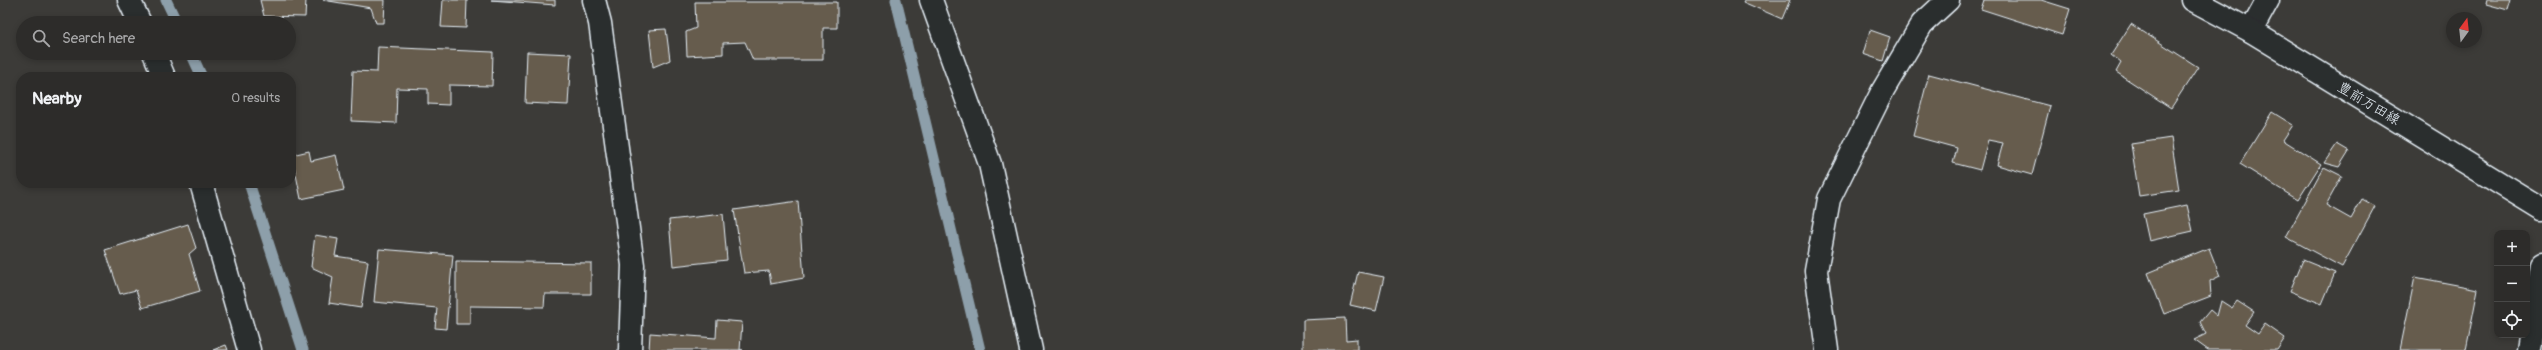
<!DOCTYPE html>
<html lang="en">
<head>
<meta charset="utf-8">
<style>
	:root { --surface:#2d2c2a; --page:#393836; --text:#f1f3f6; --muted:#a7a7a8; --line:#484847 }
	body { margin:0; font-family:Pangolin,"Klee One",sans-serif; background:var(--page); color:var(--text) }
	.controls { position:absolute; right:12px; bottom:12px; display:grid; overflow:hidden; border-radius:8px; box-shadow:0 2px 6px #0003 }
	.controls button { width:36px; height:36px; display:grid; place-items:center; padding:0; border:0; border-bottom:1px solid var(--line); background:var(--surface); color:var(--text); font:20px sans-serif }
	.compass { position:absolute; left:2446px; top:12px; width:36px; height:36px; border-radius:50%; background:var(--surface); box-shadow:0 2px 6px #0003; rotate:15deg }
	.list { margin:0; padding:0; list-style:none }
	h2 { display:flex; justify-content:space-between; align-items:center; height:52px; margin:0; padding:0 16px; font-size:17px }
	h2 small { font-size:13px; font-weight:400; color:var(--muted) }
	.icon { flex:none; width:22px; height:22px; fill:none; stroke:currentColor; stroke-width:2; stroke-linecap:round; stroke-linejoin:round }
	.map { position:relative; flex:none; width:2542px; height:350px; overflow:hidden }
	.search { position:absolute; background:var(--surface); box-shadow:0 2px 6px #0003; left:16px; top:16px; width:280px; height:44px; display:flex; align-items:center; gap:10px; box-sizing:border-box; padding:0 14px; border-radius:22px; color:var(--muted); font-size:15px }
	.panel { position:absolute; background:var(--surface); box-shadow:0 2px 6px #0003; left:16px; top:72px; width:280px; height:116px; border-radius:16px }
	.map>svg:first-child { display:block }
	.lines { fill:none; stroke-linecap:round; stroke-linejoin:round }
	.stream { stroke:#8d9faa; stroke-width:11 }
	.building { fill:#665c4e; stroke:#e8f1f8 }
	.minor-casing { stroke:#e8f1f8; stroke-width:25 }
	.major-casing { stroke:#e8f1f8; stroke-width:25 }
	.minor { stroke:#2a2d2e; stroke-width:22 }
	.major { stroke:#2a2d2e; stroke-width:22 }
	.labels { text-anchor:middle; stroke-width:4; stroke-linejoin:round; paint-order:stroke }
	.street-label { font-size:14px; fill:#e8f1f8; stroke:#2a2d2e }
</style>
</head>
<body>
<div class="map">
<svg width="2542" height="350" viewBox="0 0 2542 350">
	<rect width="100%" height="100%" fill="#3c3b38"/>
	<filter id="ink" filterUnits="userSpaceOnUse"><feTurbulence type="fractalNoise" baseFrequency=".025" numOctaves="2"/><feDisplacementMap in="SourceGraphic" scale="8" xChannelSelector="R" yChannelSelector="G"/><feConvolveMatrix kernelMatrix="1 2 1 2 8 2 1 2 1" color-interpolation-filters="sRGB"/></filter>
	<g filter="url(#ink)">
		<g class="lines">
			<!-- stream -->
			<g class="stream">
				<polyline points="166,0 177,23"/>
				<polyline points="896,0 980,350"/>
				<polyline points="191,53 202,77"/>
				<polyline points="249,183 303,350"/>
			</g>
		</g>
		<!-- building -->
		<g class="building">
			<polygon points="260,0 306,0 305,17 264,16"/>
			<polygon points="323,0 385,0 384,23 376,23 371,8"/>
			<polygon points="443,0 467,0 466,28 441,27"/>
			<polygon points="491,0 555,0 555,5"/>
			<polygon points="1744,0 1790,0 1782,19 1743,2"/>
			<polygon points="1984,0 2041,0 2070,9 2062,35 1981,9"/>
			<polygon points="2487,0 2511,0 2508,10 2486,4"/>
			<polygon points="695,2 837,2 837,28 823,28 823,60 753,60 745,42 723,43 723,54 687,56 686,32 696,28"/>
			<polygon points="2131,24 2198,67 2171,108 2116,72 2121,63 2111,55"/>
			<polygon points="666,29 670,60 653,67 649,30"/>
			<polygon points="1870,30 1890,37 1883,61 1863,54"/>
			<polygon points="378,47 493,52 492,86 449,85 449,105 428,104 428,89 397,88 396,123 351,121 353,71 377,72"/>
			<polygon points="527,52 571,54 568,105 525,103"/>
			<polygon points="1929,74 2050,106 2032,175 1997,165 2003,143 1988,140 1980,170 1953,163 1957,148 1913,136"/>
			<polygon points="2272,112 2293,125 2283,140 2321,164 2298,200 2240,164"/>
			<polygon points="2171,138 2179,190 2139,196 2131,144"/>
			<polygon points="2337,144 2349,151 2339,167 2324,163"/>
			<polygon points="309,151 311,161 336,155 344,190 301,199 292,155"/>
			<polygon points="2324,167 2342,176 2326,205 2351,219 2362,199 2375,206 2342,267 2286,237"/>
			<polygon points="798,201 804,278 771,284 769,271 744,273 734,210"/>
			<polygon points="2187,205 2193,231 2149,241 2143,214"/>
			<polygon points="723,214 727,260 673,266 669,220"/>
			<polygon points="188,224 196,248 189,254 200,291 142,308 136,290 120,294 105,250"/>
			<polygon points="315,235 338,239 335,256 368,261 361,308 329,303 333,277 311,267"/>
			<polygon points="2209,248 2220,276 2210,281 2211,296 2164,314 2148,273"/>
			<polygon points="379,249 453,255 446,329 435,328 437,308 374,302"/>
			<polygon points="2303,260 2335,273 2322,304 2290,291"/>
			<polygon points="456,261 591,263 591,294 545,294 544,307 470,306 470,324 456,324"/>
			<polygon points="1358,272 1384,277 1376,311 1350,305"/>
			<polygon points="2415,277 2478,289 2466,350 2400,350"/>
			<polygon points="2221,301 2232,308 2237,301 2254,312 2245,325 2258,334 2265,324 2285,338 2277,350 2208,350 2194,340 2206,334 2200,322 2210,310 2217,316"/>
			<polygon points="1345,318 1346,340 1357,339 1357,350 1303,350 1303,320"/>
			<polygon points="717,320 742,322 740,350 743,350 649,350 650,333 716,338"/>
			<polygon points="226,345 228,350 213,350"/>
		</g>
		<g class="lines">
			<!-- minor casing -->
			<g class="minor-casing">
				<g id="minor">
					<polyline points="129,0 140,23"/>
					<polyline points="594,0 600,23 633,265 630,350"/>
					<polyline points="931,0 990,164 1031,350"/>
					<polyline points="2251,31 2268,0"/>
					<polyline points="154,53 164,77"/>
					<polyline points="201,183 249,350"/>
					<polyline points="1827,350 1816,271 1829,199 1883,90 1922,24 1948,0"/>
				</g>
			</g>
			<!-- major casing -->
			<g class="major-casing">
				<g id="major">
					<polyline points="2193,0 2251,31 2542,209"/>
					<polyline points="2529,350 2542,264"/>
				</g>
			</g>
			<!-- minor -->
			<use href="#minor" class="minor"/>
			<!-- major -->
			<use href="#major" class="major"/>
		</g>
	</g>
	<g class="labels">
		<!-- street labels -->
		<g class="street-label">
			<text transform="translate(2369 103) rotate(31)" y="5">豊前万田線</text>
		</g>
	</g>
</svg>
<div class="controls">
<button>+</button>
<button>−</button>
<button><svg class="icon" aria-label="locate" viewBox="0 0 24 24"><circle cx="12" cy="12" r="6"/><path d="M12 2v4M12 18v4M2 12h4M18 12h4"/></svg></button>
</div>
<svg class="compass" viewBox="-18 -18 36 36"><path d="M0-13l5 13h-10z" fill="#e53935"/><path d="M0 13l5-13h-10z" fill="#a7a7a8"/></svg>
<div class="search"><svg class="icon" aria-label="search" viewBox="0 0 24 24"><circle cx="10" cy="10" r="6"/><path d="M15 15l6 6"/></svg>Search here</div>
<section class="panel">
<h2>Nearby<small>0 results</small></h2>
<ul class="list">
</ul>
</section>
</div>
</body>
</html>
